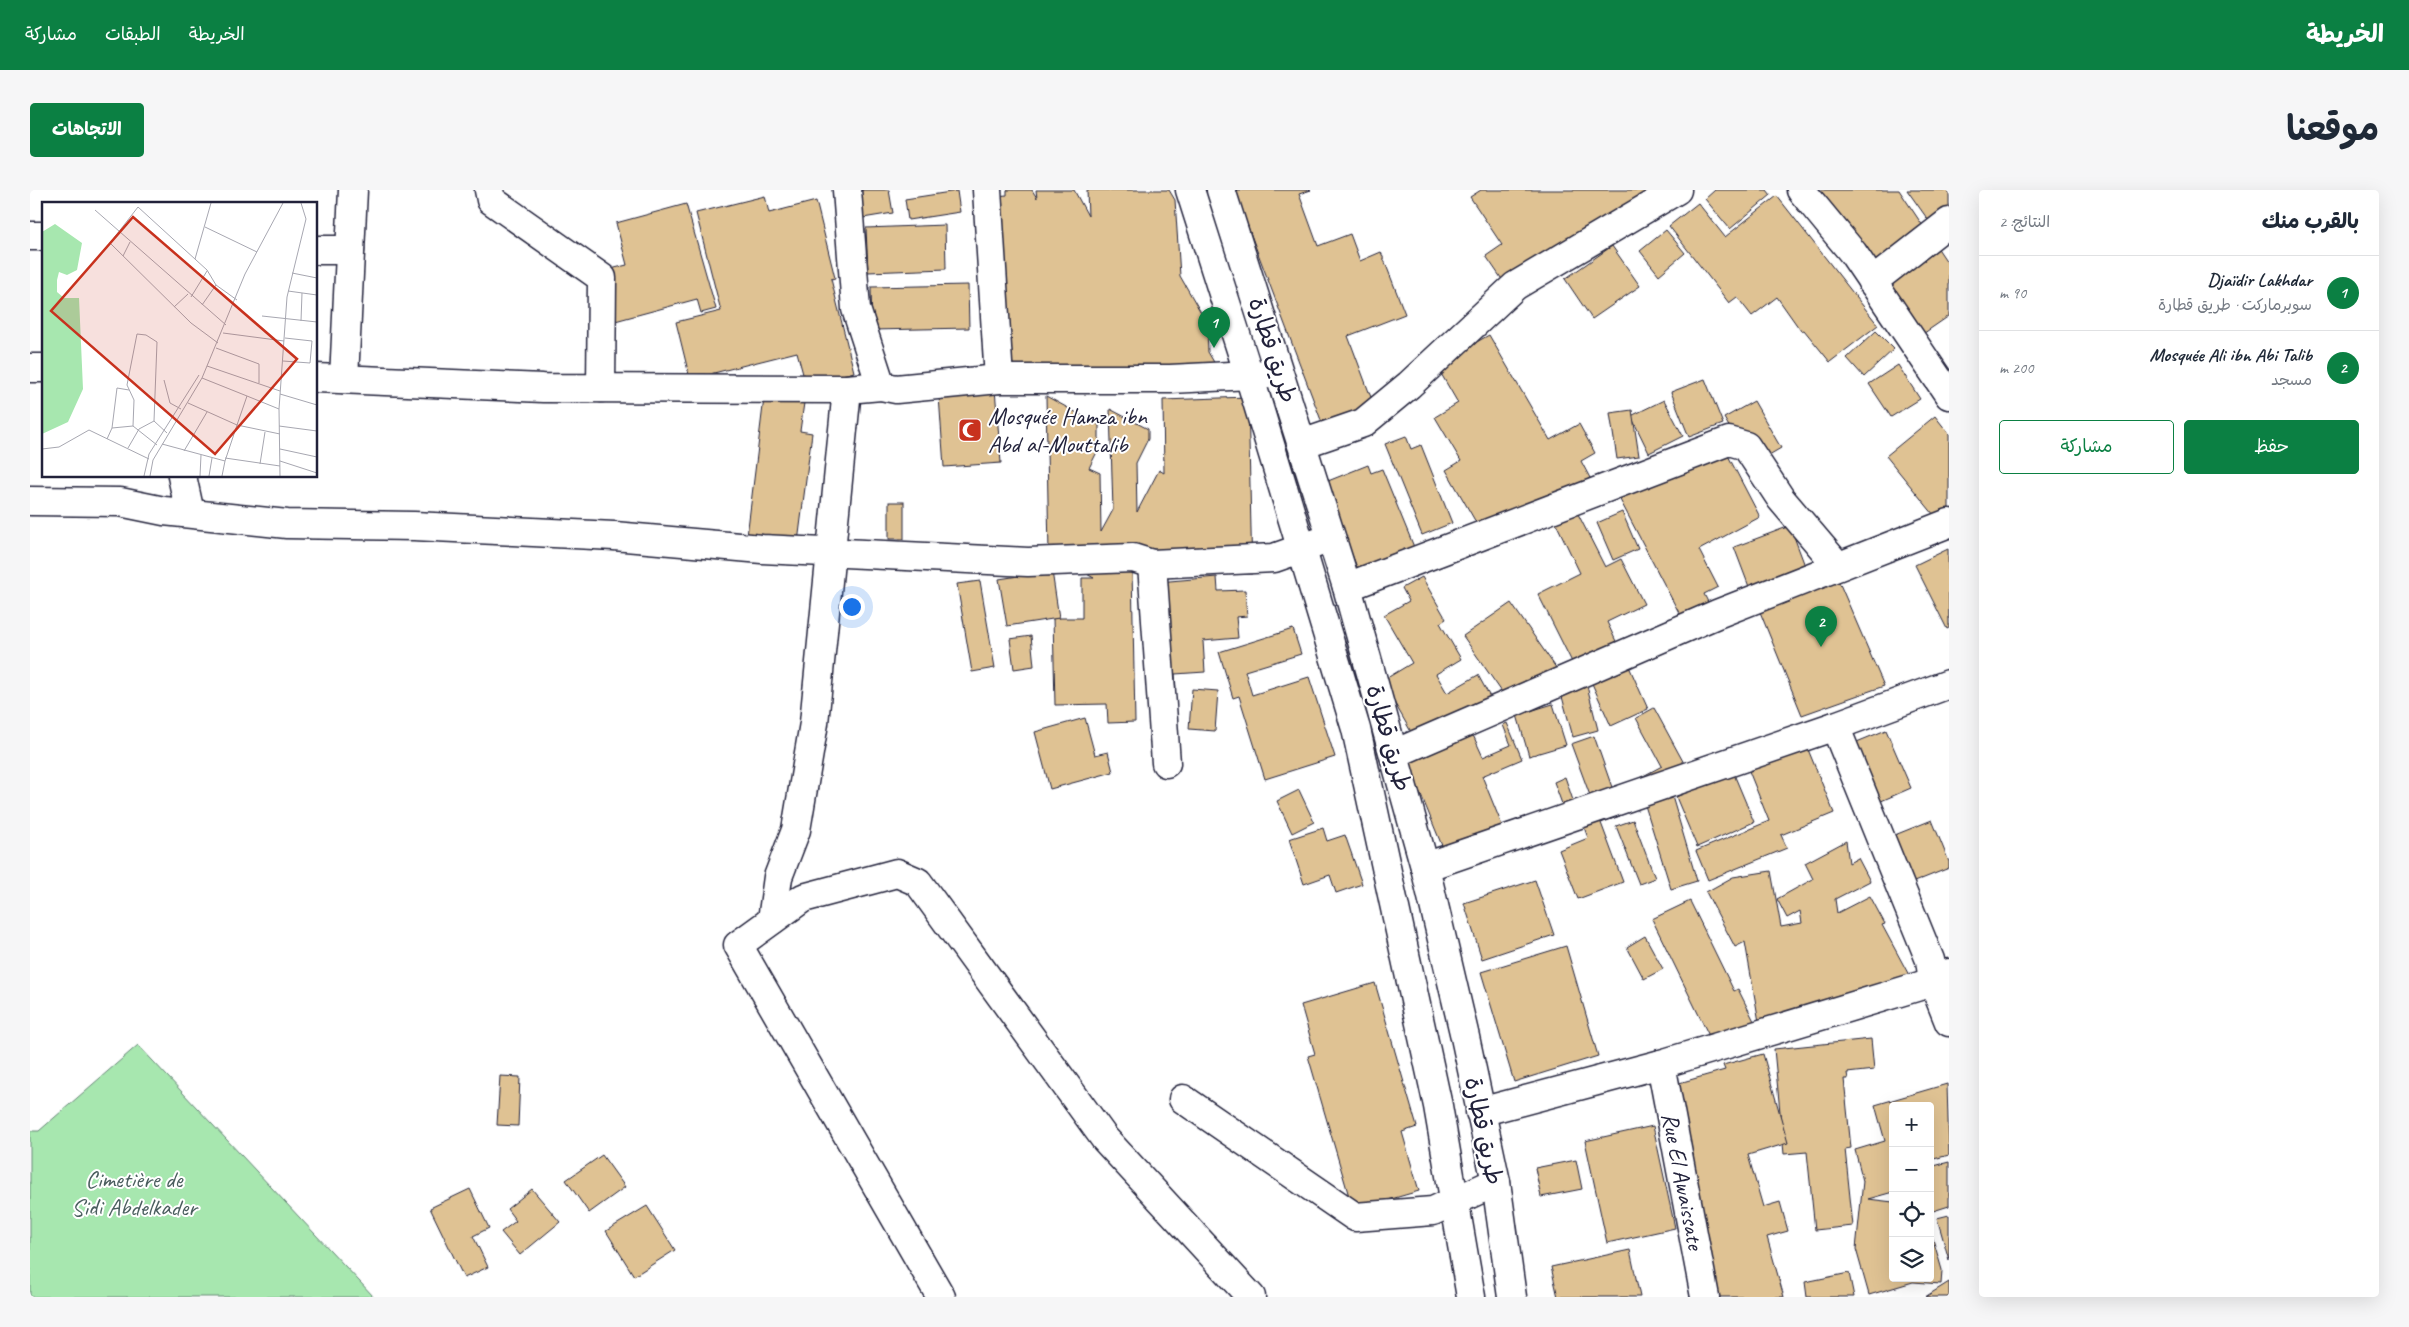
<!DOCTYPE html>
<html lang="ar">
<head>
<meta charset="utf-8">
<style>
	:root { --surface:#fff; --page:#f6f6f7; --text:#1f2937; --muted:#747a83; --line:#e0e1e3; --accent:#0b8043 }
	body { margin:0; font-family:Caveat,"Playpen Sans Arabic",sans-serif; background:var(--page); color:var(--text); direction:rtl }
	.controls { position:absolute; right:15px; bottom:15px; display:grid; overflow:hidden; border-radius:5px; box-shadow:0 5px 20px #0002 }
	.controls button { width:45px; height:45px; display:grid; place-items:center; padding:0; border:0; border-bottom:1px solid var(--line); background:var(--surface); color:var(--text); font:25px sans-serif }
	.you { position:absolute; left:821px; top:416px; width:18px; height:18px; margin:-12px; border:4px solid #fff; border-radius:50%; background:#1a73e8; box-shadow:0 0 0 8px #1a73e833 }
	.badge { display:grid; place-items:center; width:32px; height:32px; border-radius:50%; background:var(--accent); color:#fff; font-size:16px; font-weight:700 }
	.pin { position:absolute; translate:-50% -41px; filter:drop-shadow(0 1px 2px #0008) }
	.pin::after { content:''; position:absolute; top:26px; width:18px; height:15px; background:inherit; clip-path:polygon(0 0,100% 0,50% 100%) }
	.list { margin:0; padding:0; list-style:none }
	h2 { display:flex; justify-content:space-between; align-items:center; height:65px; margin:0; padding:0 20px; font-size:21px }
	h2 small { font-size:16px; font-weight:400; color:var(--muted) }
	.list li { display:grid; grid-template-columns:32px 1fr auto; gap:15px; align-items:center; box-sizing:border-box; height:75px; padding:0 20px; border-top:1px solid var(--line) }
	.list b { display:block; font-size:19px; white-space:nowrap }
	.list p { margin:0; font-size:16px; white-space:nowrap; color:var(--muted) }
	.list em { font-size:16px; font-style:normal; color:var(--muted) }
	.actions { display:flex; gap:10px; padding:15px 20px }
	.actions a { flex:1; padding:11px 0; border:1px solid var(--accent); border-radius:5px; text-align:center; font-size:18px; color:var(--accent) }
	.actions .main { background:var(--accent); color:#fff }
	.icon { flex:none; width:28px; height:28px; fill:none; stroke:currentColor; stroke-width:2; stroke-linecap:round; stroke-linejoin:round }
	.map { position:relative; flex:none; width:1919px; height:1107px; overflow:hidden; direction:ltr; border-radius:5px }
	header { display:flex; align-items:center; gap:30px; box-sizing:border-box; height:70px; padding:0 25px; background:var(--accent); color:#fff }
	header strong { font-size:24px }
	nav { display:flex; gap:28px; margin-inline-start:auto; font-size:18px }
	.intro { display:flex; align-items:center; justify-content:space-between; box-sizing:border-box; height:120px; padding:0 30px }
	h1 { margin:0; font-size:35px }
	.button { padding:12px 22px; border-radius:5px; background:var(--accent); color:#fff; font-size:18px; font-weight:700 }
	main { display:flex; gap:30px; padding:0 30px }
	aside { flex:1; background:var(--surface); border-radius:5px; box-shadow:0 5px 20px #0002 }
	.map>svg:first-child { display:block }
	.green { fill:#a7e7af; stroke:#648475 }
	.building { fill:#dfc293; stroke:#22223b }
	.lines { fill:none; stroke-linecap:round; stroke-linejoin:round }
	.street-casing { stroke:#22223b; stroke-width:31 }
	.secondary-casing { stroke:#22223b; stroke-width:31 }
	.street { stroke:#fff; stroke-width:28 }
	.secondary { stroke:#fff; stroke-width:28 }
	.labels { text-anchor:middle; stroke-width:4; stroke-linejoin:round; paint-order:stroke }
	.street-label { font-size:24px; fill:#22223b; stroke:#fff }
	.poi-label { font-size:24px; fill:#22223b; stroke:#fff; text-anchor:start }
	.park-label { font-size:24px; fill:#4a5d5e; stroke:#fff }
	.inset-road { fill:none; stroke:#a7a7b1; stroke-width:1 }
	.view { fill:#c8321e; fill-opacity:0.15; stroke:#c8321e; stroke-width:2.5 }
	.inset-edge { fill:none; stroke:#22223b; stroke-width:2.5 }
</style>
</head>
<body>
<header>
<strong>الخريطة</strong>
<nav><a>الخريطة</a><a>الطبقات</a><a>مشاركة</a></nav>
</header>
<div class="intro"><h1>موقعنا</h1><a class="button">الاتجاهات</a></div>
<main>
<aside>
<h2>بالقرب منك<small>النتائج: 2</small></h2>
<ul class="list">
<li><span class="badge">1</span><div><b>Djaïdir Lakhdar</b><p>سوبرماركت · طريق قطارة</p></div><em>90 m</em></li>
<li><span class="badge">2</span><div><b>Mosquée Ali ibn Abi Talib</b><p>مسجد</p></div><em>200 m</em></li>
</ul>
<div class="actions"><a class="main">حفظ</a><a>مشاركة</a></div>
</aside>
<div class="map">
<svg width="1919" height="1107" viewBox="0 0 1919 1107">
	<rect width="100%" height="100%" fill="#fff"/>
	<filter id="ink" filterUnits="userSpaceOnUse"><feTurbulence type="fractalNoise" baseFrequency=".02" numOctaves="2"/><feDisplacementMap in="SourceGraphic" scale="10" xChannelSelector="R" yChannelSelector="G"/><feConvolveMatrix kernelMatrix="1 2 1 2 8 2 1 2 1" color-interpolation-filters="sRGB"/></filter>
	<g filter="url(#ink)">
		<!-- green -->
		<polygon class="green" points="108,855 344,1107 0,1107 0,941 9,941"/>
		<!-- building -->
		<g class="building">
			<polygon points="827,0 859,0 863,23 833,28"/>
			<polygon points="977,0 1002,0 1007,8 1006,0 1044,0 1058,26 1057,0 1139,0 1145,10 1150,86 1177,133 1178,162 1188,179 976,191 952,7 977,5"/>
			<polygon points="1204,0 1281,0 1269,4 1288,56 1320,44 1330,71 1351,62 1375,124 1318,146 1348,226 1297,246"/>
			<polygon points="1451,0 1644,0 1484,107 1456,66 1472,55 1440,7"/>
			<polygon points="1685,0 1737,0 1741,5 1700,39 1675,9"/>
			<polygon points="1783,0 1869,0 1919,75 1919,126 1887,148 1853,99 1894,69 1886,58 1844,87"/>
			<polygon points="1877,0 1919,0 1919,32 1906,41"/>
			<polygon points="927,1 930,22 878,30 875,9"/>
			<polygon points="735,6 739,23 786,11 805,88 801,89 824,182 776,195 767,162 660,189 646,132 691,121 666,23"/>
			<polygon points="1747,6 1848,135 1800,172 1774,140 1771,141 1747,107 1722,126 1707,107 1699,113 1639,36 1668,13 1695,47"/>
			<polygon points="656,14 686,119 671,123 667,109 574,134 560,84 597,75 586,33"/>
			<polygon points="915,35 916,79 838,82 836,38"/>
			<polygon points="1636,40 1655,63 1629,85 1610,61"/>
			<polygon points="1582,56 1610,96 1562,129 1535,89"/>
			<polygon points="938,95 939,138 842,140 841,97"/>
			<polygon points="1846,141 1864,159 1834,187 1817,168"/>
			<polygon points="1459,145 1520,250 1549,234 1565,263 1551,271 1560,288 1455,348 1416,280 1431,271 1405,227 1428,213 1406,175"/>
			<polygon points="1868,175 1890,209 1861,227 1839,194"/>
			<polygon points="1675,189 1693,234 1659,247 1641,202"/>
			<polygon points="965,199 971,273 914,277 909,206"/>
			<polygon points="1016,206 1069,235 1069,258 1059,278 1070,283 1071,342 1083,320 1080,219 1118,239 1118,249 1106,273 1107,322 1129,280 1134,283 1133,210 1218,207 1222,384 1124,387 1102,380 1105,532 1078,533 1077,514 1025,515 1023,428 1052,428 1052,388 1064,388 1019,364"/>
			<polygon points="734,208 774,213 770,241 782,243 768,352 717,346"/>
			<polygon points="1634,210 1653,246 1619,263 1601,226"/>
			<polygon points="1724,211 1751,258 1722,275 1694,228"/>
			<polygon points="1602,220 1609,266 1587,269 1580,223"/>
			<polygon points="1905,226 1919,244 1919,331 1913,336 1856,266"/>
			<polygon points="1376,246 1381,259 1391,255 1422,333 1392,345 1355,254"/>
			<polygon points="1692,254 1730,327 1669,360 1688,397 1674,404 1684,424 1657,438 1587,304"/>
			<polygon points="1338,275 1341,283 1352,279 1391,374 1335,397 1293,293"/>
			<rect x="859" y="312" width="15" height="37"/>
			<polygon points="1546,320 1575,377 1591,369 1614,414 1577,432 1591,462 1548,484 1508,404 1550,383 1525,331"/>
			<polygon points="1592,322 1608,359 1583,370 1567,333"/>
			<polygon points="1760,336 1777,381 1721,402 1704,357"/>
			<polygon points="1918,359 1919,438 1917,439 1885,375"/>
			<polygon points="1022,381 1029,428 977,436 969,389"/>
			<polygon points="1806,385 1854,496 1772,525 1728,417"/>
			<polygon points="1187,387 1188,401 1215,400 1217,426 1206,427 1208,448 1173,451 1175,482 1145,484 1146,498 1125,500 1116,393"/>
			<polygon points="1392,387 1416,429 1410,433 1431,469 1406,484 1417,503 1448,485 1466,518 1392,561 1352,491 1382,473 1354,425 1379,411 1372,398"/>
			<polygon points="950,391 965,478 942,482 927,394"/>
			<polygon points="1481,413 1529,482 1481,515 1433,446"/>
			<polygon points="1263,439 1271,464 1215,481 1222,505 1279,487 1305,567 1235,589 1209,506 1203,508 1189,462"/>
			<polygon points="1001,446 1004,476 984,479 980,449"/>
			<polygon points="1597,472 1618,519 1581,536 1560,489"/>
			<polygon points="1557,496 1568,540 1543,547 1531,503"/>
			<polygon points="1162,499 1188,501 1185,541 1159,539"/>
			<polygon points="1523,514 1536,555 1499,566 1487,525"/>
			<polygon points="1624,518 1655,575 1600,593 1632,576 1606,528"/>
			<polygon points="1055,528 1065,565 1078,562 1083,582 1020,599 1005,542"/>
			<polygon points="1477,533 1492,569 1452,586 1476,645 1415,663 1378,573 1443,545 1453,567 1481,555 1473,535"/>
			<polygon points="1856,540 1881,598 1842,615 1817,556"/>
			<polygon points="1564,546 1584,603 1562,611 1541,554"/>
			<polygon points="1777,557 1804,623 1751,645 1757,658 1678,690 1666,661 1739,631 1719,581"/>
			<polygon points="1703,582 1724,632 1667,657 1646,607"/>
			<polygon points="1535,587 1546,619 1582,605 1590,626 1571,633 1593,692 1548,709 1529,660 1558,648 1551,629 1539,633 1524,592"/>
			<polygon points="1269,600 1284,632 1262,643 1247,611"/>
			<polygon points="1641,603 1667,691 1641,699 1614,612"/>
			<polygon points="1603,630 1625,688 1609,694 1586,636"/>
			<polygon points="1902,630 1919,672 1919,678 1864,700 1845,653"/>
			<polygon points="1293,638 1297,651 1315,645 1332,694 1306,703 1300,685 1274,694 1259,649"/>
			<polygon points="1816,651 1819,673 1828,668 1840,691 1805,709 1807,723 1840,706 1855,734 1852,735 1887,800 1729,832 1715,752 1705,757 1676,702 1703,687 1741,681 1751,737 1772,733 1770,721 1757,728 1747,709 1783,689 1775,673"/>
			<polygon points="1505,690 1524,745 1452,769 1434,713"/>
			<polygon points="1660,711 1704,801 1708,799 1725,833 1683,854 1622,729"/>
			<polygon points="1615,746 1633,779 1614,789 1597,757"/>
			<polygon points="1536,756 1568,866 1484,892 1451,782"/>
			<polygon points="1345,793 1387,937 1372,942 1389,1001 1323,1020 1278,866 1285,864 1271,815"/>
			<polygon points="1841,849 1844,880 1817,883 1818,889 1814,889 1821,958 1815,959 1823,1036 1785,1040 1777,962 1754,964 1744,859"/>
			<polygon points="1733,864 1758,953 1718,965 1733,1017 1750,1012 1758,1041 1737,1047 1754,1107 1687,1107 1628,899 1695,880 1693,875"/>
			<polygon points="470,886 490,887 488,936 467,935"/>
			<polygon points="1917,894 1919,965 1900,970 1900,916 1863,916 1863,1002 1838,1009 1863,1012 1863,1088 1900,1088 1900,1039 1912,1080 1911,1094 1883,1092 1839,1105 1826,1059 1833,991 1825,960 1855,951 1845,915"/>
			<polygon points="1623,936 1645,1038 1577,1053 1555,951"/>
			<polygon points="572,965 595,997 559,1023 536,990"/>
			<polygon points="1546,970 1552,999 1511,1007 1505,978"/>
			<polygon points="1919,972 1919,1016 1900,1022 1900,977"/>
			<polygon points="440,999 459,1038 443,1046 458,1077 434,1088 400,1018"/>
			<polygon points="502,999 530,1032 490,1065 471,1042 486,1031 477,1019"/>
			<polygon points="617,1016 645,1060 604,1086 576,1041"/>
			<polygon points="1919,1025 1919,1070 1907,1028"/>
			<polygon points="1600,1060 1610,1107 1528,1107 1521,1077"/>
			<polygon points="1819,1083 1824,1107 1777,1107 1775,1092"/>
			<polygon points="1919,1092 1919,1107 1895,1107"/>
		</g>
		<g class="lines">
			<!-- street casing -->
			<g class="street-casing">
				<g id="street">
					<polyline points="459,0 461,10 572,88 571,198"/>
					<polyline points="817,0 826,119 851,196"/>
					<polyline points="957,0 969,189"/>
					<polyline points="1771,0 1823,63 1919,205"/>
					<polyline points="0,46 14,46"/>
					<polyline points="286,60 320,60"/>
					<polyline points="1842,92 1919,32"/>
					<polyline points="0,178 14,178"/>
					<polyline points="286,188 513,198 817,199 851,196 866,199 969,189 1140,189 1241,184"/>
					<polyline points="314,189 323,0"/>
					<polyline points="1272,254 1333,233 1379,195 1485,96 1647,0"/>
					<polyline points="152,286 160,323"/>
					<polyline points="0,311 90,312 134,321 257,334 384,336 584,346 732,359 998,372 1103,368 1122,374 1244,368 1301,348"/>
					<polyline points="1122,374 1136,573"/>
					<polyline points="1317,397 1699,251 1716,256 1751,309 1808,376"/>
					<polyline points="1805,536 1919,494"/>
					<polyline points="1364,564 1687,424 1919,333"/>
					<polyline points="1395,677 1805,536 1900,770 1903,792 1919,783"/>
					<polyline points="742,730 748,687 766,640 784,533 817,199"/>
					<polyline points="1631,874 1675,1107"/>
					<polyline points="1153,909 1325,1027 1403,1021 1466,992"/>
					<polyline points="1450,922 1631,874 1903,792 1919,832"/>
					<polyline points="911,1107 708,755 773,708 867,683 888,692 1075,949 1221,1107"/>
				</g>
			</g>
			<!-- secondary casing -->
			<g class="secondary-casing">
				<g id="secondary">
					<polyline points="1160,0 1219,185 1326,539 1408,916 1441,1107"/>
					<polyline points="1191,0 1317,397 1395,677 1435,847 1466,992 1482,1107"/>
				</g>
			</g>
			<!-- street -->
			<use href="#street" class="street"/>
			<!-- secondary -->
			<use href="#secondary" class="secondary"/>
		</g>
	</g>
	<!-- icons -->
	<defs>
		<g id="mosque-square" transform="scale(1.25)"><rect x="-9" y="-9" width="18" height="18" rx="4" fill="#c8321e" stroke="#fff"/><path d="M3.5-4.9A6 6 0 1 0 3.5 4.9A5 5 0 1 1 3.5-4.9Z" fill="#fff"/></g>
	</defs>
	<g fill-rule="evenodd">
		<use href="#mosque-square" x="940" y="240"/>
	</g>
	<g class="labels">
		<!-- street labels -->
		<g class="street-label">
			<text transform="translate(1243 160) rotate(72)" y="8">طريق قطارة</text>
			<text transform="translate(1359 548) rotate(74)" y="8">طريق قطارة</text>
			<text transform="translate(1454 941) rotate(78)" y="8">طريق قطارة</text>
			<text transform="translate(1653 991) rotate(79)" y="8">Rue El Awaissate</text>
		</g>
		<!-- poi labels -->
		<g class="poi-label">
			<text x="958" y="234">Mosquée Hamza ibn<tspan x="958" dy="28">Abd al-Mouttalib</tspan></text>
		</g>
		<!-- park labels -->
		<g class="park-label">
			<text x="104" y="997">Cimetière de<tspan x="104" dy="28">Sidi Abdelkader</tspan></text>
		</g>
	</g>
	<!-- overview -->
	<g transform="translate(12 12)">
		<rect width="275" height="275" fill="#fff"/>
		<path d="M13 22 40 41 35 68 25 73 17 70 15 78V90L22 96H37L41 187 26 220 0 232V30Z" fill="#a7e7af"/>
		<path class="inset-road" d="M53 8 184 123M163 25 215 50M81 54 88 40M153 57 169 1M250 71 275 76M246 89 275 93M149 95 165 69M160 103 174 83M132 105 146 92M220 114 275 120M259 119 260 91M181 131 242 139M176 141 149 121 68 41 96 5 165 68 174 83 195 98M174 146 217 162V181M241 159 268 161 270 139 243 136M165 164 238 189M160 176 205 194 195 223 238 232M122 178 128 201 139 207M238 192 275 203M205 194 237 207M146 201 195 223 183 259M91 224 92 198 85 183 95 132 104 133 115 140 112 219 125 231M237 224 275 229M70 226 75 186 87 188M65 237 70 226 91 224 115 243M120 242 183 259 180 274M86 246 97 227 112 219M0 247 17 245 47 228 107 257M238 247 275 255M142 249 165 210M183 256 238 264M238 259 275 271M218 262 223 230M102 274 107 252 157 173M108 274 111 258 160 176 203 72 241 1M158 274 159 253M167 274 170 256M238 274 237 207 245 95 264 17 259 1"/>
		<path class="view" d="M91 15 255 157 173 252 9 109Z"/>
		<rect width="275" height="275" class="inset-edge"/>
	</g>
</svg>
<div class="controls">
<button>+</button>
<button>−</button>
<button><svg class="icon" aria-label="locate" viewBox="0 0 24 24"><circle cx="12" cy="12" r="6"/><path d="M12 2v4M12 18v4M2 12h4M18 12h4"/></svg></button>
<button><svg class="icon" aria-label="layers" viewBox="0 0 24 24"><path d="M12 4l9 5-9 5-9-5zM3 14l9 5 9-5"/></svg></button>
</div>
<div class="you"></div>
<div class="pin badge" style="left:1184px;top:158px">1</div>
<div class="pin badge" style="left:1791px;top:457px">2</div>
</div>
</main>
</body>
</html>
